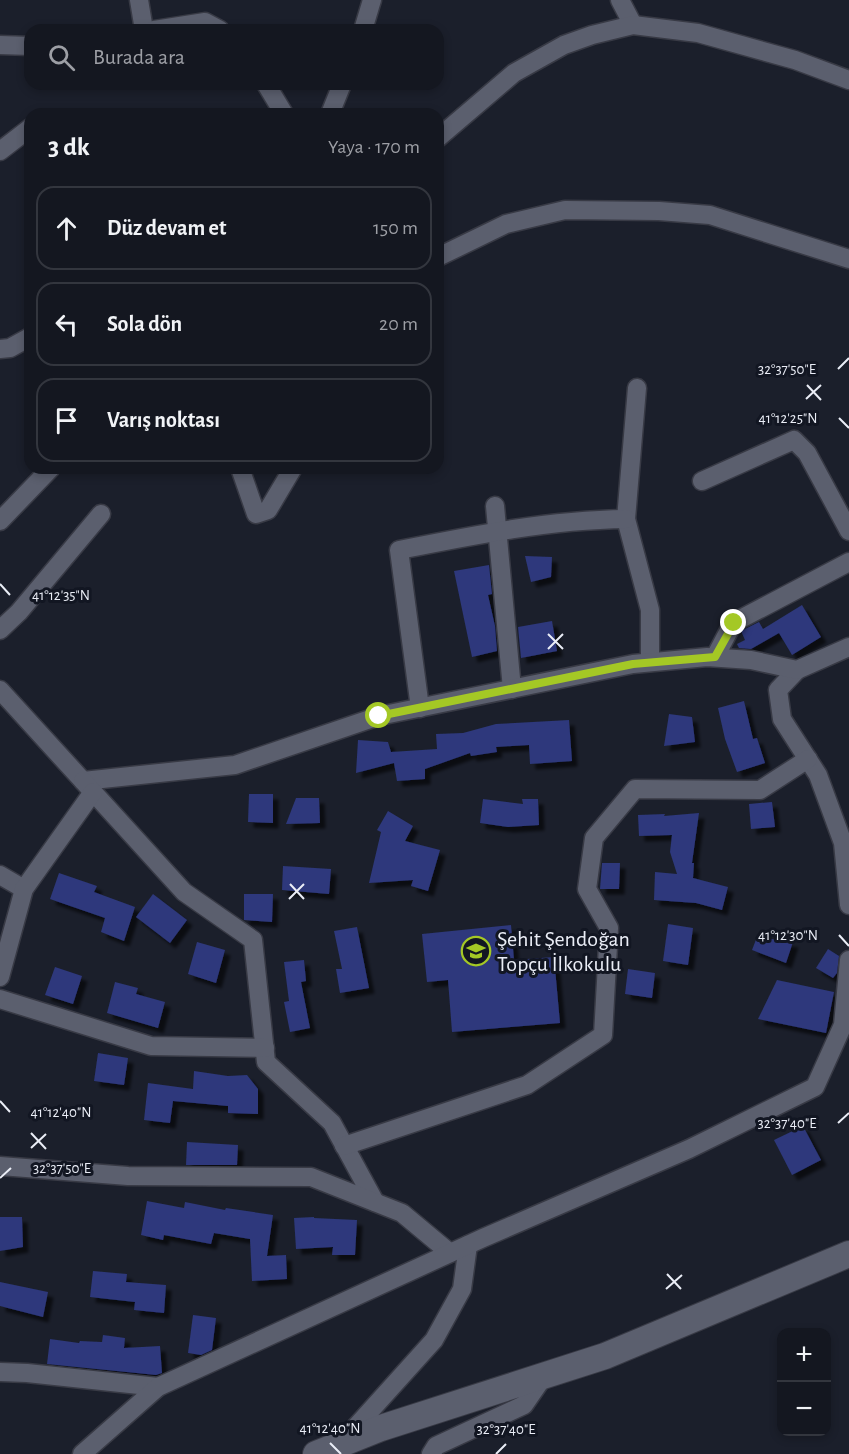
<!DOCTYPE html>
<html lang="tr">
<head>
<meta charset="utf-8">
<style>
	:root { --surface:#141720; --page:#1d2029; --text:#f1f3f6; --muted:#9d9fa5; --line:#33363e }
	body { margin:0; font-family:"Alegreya Sans",sans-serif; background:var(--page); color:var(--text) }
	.controls { position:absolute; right:18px; bottom:18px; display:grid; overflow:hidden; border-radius:12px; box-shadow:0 3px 9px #0003 }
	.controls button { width:54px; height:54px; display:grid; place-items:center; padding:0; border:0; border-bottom:2px solid var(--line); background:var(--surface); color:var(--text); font:30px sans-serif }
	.stop { position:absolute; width:18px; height:18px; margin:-14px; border:4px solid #a4c825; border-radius:50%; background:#fff }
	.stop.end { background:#a4c825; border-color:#fff; box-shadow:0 2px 6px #0008 }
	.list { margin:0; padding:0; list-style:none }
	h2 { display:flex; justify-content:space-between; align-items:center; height:78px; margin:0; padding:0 24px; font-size:26px }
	h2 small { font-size:20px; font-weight:400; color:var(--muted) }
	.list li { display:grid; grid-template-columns:39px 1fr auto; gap:18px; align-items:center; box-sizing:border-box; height:84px; margin:0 12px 12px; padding:0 12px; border:2px solid var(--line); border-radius:18px }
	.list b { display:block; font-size:22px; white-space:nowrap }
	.list em { font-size:20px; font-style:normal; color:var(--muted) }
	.icon { flex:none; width:33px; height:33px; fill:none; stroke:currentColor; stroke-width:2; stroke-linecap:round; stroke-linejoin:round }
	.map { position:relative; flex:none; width:849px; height:1454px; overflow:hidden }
	.search { position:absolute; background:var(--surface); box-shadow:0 3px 9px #0003; left:24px; top:24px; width:420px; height:66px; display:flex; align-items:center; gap:15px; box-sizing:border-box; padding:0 21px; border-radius:18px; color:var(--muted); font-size:22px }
	.panel { position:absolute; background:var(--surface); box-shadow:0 3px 9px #0003; left:24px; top:108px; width:420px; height:366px; border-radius:18px }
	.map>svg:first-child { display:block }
	.building { fill:#2d387b; filter:url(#shadow) }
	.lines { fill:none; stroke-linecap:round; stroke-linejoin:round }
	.street-casing { stroke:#383a45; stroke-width:21 }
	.secondary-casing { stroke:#383a45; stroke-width:28 }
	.street { stroke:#5b5f6e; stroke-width:18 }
	.secondary { stroke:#5b5f6e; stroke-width:26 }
	.route { stroke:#a4c825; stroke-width:8 }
	.ticks { fill:none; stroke:#eaedf6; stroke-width:2 }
	.labels { text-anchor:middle; stroke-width:6; stroke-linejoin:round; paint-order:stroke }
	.poi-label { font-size:22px; fill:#eaedf6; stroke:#121622; text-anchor:start }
	.ticks-label { font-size:15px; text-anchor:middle; fill:#eaedf6; stroke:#121622; stroke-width:6; stroke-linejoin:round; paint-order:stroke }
</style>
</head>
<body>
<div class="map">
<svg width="849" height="1454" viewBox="0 0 849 1454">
	<defs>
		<filter id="shadow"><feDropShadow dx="5.5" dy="5.5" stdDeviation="1.5" flood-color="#0009"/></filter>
	</defs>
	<rect width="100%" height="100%" fill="#1b1f2b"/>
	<!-- building -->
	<g class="building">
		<polygon points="525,556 552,557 551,577 531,582"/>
		<polygon points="489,565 492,594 488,595 495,626 497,651 472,657 454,571"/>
		<polygon points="802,605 821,637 792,655 779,633 751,649 739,648 737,644 745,640 741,631 759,622 763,629"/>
		<polygon points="552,621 557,651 521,658 518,627"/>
		<polygon points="744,701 753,739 757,738 765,763 737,772 725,739 718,708"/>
		<polygon points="669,714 692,717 695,742 664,746"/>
		<polygon points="569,720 572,761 530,764 529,745 496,747 497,752 471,756 470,753 425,769 425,779 397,781 394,763 356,773 358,740 388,742 391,752 437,749 436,734 463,733 496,724"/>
		<polygon points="249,794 273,794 273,823 248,822"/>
		<polygon points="296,798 319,798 320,823 286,824"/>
		<polygon points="483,799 523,804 522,799 538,799 539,825 508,827 480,823"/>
		<polygon points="772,802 775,827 751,829 749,804"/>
		<polygon points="388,811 413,826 405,841 440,850 428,891 411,886 413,880 369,883 381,832 377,830"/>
		<polygon points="699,813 692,863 694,863 693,878 728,887 722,910 696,903 654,900 655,872 677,874 670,852 672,835 639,836 638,815 665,814 664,816"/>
		<polygon points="602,863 620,863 619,889 600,889"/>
		<polygon points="283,866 331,869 329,894 282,890"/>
		<polygon points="59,873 97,886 94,892 135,907 124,941 101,932 105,918 50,899"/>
		<polygon points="153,894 187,920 170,943 136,917"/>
		<polygon points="244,894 273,894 272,922 244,920"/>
		<polygon points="668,924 693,928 688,965 663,961"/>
		<polygon points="511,925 514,960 554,957 560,1023 452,1032 448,980 427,982 422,934"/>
		<polygon points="357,927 369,988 340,993 336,969 342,969 334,931"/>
		<polygon points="757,937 793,942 786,963 752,950"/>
		<polygon points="197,942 225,950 216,983 188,974"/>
		<polygon points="828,949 839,956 837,973 833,978 816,968"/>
		<polygon points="304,960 306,981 301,982 310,1028 290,1032 284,1002 289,1001 284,962"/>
		<polygon points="55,967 82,976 73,1004 45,995"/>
		<polygon points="628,969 655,973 652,998 625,994"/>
		<polygon points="777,980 834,992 826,1033 758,1019"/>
		<polygon points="115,982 138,988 136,994 165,1002 158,1028 107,1013"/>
		<polygon points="98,1053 128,1058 124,1085 94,1081"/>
		<polygon points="194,1071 228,1076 247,1075 258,1089 258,1114 228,1113 228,1106 173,1101 170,1123 144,1120 148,1083 193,1089"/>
		<polygon points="803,1126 821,1160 792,1175 774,1140"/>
		<polygon points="187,1142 238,1145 237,1165 186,1165"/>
		<polygon points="147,1201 184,1208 185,1202 225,1210 226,1208 273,1215 267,1256 286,1255 287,1279 252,1281 250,1239 214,1233 211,1244 164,1235 163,1240 141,1235"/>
		<polygon points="0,1217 22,1217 23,1247 0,1251"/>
		<polygon points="314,1217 314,1218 357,1220 355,1255 332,1255 333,1247 296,1249 294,1218"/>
		<polygon points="93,1271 127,1274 126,1282 166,1285 164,1313 134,1310 135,1302 90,1297"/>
		<polygon points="0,1282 48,1292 43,1317 0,1306"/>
		<polygon points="193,1315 216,1318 212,1350 201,1355 188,1353"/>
		<polygon points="103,1335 125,1338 124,1348 160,1346 162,1373 156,1375 47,1364 50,1339 79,1343 80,1341 102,1342"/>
	</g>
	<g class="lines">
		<!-- street casing -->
		<g class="street-casing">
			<g id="street">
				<polyline points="139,0 144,30"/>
				<polyline points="620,0 633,25"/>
				<polyline points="154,30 205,22 220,30"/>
				<polyline points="363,30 372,0"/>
				<polyline points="0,45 30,46"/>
				<polyline points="266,84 284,114"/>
				<polyline points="330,114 342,84"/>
				<polyline points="438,138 514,73 564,45 592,35 633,25 698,33 795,60 849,80"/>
				<polyline points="0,151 30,128"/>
				<polyline points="438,257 506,224 565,210 659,211 710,215 849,259"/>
				<polyline points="0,349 10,348 30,337"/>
				<polyline points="637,388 626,519 650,610 650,662"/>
				<polyline points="240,468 256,514 268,510 293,468"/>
				<polyline points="702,481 794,440 807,453 849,531"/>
				<polyline points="495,506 512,689"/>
				<polyline points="0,521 51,468"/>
				<polyline points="0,630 19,612 101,514"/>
				<polyline points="715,657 733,623 849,562"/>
				<polyline points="797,670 778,690 782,719 818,775 843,843 849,905"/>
				<polyline points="0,690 83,781 235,765 379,716 633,664 707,657 751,660 797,670 849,647"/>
				<path d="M420 708 399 550C474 535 549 520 626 519"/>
				<polyline points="83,781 184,892 253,940 266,1062 332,1123 375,1202"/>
				<polyline points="0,875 24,889"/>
				<polyline points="0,977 24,889 93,792"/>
				<polyline points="0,999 151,1046 265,1048"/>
				<polyline points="344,1146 527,1085 603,1035 609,928 587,889 594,838 635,789 760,790 808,759"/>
				<polyline points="0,1166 128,1176 311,1177 402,1213 450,1253"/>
				<polyline points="0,1372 27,1373 158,1387"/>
				<polyline points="343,1441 434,1340 462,1289 468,1245"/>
				<polyline points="82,1454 158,1387 483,1238 689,1149 815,1087 843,1025 849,960"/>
				<polyline points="431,1454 436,1446 524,1405 544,1376"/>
			</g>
		</g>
		<!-- secondary casing -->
		<g class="secondary-casing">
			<polyline id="secondary" points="316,1454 381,1428 605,1356 849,1254"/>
		</g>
		<!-- street -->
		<use href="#street" class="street"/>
		<!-- secondary -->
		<use href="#secondary" class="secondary"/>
	</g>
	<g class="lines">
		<!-- route -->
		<polyline class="route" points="379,716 633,664 715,657 734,623"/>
	</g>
	<!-- ticks -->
	<path class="ticks" d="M838 369 849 358M807 385 821 400M806 399 821 385M839 418 849 428M0 584 10 595M548 634 563 649M548 649 563 634M290 884 304 899M289 899 304 884M839 935 849 946M0 1101 10 1112M838 1123 849 1113M31 1133 46 1149M31 1148 46 1134M0 1178 11 1168M667 1274 681 1289M666 1289 682 1275M330 1443 341 1454M496 1454 506 1444"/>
	<!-- icons -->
	<defs>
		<g id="school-ring" transform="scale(1.5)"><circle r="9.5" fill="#121622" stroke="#a4c825" stroke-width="1.5"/><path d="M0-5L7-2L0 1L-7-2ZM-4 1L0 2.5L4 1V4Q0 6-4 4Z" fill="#a4c825"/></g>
	</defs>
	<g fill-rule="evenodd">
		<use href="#school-ring" x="476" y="951"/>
	</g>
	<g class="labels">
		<!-- poi labels -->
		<g class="poi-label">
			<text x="497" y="946">Şehit Şendoğan<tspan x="497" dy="25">Topçu İlkokulu</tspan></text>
		</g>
	</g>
	<g class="ticks-label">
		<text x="787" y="374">32°37'50"E</text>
		<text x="788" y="423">41°12'25"N</text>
		<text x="61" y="600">41°12'35"N</text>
		<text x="788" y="940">41°12'30"N</text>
		<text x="61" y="1117">41°12'40"N</text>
		<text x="787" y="1128">32°37'40"E</text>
		<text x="62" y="1173">32°37'50"E</text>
		<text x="330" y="1433">41°12'40"N</text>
		<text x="506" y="1434">32°37'40"E</text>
	</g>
</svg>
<div class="controls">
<button>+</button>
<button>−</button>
</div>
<div class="stop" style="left:379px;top:716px"></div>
<div class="stop end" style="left:734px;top:623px"></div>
<div class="search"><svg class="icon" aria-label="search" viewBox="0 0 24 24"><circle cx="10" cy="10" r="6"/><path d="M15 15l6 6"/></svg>Burada ara</div>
<section class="panel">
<h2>3 dk<small>Yaya · 170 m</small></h2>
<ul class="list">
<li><svg class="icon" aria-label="ahead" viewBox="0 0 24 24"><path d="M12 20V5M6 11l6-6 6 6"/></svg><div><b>Düz devam et</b></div><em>150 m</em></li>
<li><svg class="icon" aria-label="left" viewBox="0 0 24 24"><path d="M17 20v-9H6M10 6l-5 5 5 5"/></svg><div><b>Sola dön</b></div><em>20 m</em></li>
<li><svg class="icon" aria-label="arrive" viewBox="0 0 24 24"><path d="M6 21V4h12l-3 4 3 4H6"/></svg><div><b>Varış noktası</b></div></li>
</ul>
</section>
</div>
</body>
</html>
